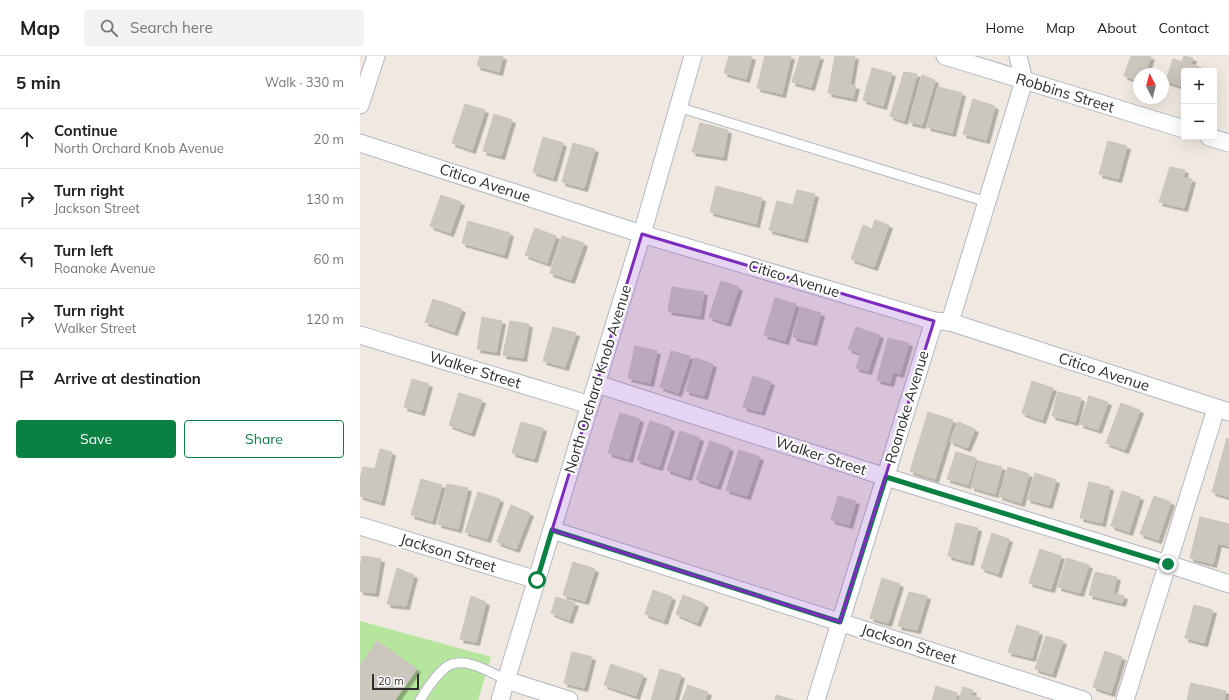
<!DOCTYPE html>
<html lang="en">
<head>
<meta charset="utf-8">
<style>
	:root { --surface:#fff; --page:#f2f2f2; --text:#222; --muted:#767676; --line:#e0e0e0; --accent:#0b8043 }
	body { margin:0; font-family:Mulish,sans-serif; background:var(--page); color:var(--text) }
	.controls { position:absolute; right:12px; top:12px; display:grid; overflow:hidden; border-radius:4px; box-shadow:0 4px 16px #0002 }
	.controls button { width:36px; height:36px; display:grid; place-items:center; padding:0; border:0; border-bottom:1px solid var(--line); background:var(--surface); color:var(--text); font:20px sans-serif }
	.compass { position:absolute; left:773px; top:12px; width:36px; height:36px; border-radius:50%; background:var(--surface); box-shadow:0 4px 16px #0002; rotate:353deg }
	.scale { position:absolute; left:12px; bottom:10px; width:47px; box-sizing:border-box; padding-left:4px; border:2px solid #2e2e2e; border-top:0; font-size:11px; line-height:14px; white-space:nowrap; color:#2e2e2e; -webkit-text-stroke:3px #fff; paint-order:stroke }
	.stop { position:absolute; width:12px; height:12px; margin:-9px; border:3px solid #0b8043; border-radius:50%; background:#fff }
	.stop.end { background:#0b8043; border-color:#fff; box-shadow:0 1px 4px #0008 }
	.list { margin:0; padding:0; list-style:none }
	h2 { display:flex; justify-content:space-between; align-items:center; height:52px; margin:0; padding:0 16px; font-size:17px }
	h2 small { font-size:13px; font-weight:400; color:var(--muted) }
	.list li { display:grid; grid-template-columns:26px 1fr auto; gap:12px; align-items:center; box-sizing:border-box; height:60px; padding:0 16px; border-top:1px solid var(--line) }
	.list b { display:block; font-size:15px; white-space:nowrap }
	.list p { margin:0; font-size:13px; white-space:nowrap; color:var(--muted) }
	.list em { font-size:13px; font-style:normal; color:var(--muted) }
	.actions { display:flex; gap:8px; padding:12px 16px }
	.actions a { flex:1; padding:9px 0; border:1px solid var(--accent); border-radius:4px; text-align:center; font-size:14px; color:var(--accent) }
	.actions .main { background:var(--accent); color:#fff }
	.icon { flex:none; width:22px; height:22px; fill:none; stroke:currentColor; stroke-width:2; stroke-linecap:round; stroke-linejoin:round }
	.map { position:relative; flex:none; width:869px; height:644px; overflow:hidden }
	header { display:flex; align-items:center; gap:24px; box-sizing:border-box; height:56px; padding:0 20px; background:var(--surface); border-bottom:1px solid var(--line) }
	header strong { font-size:19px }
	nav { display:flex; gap:22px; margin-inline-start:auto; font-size:14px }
	.search { width:280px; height:36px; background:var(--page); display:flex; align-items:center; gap:10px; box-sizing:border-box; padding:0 14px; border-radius:4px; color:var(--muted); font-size:15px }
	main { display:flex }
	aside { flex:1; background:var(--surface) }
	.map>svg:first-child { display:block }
	.green { fill:#b6e59e }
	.building { fill:#cbc7bf; stroke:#cbc5ba; filter:url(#shadow) }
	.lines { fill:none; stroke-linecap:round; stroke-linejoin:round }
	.lane-casing { stroke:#b4b7c1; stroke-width:11 }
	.street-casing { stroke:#b4b7c1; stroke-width:19 }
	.lane { stroke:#fff; stroke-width:9 }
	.street { stroke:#fff; stroke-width:17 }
	.route { stroke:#0b8043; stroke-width:5 }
	.marked { fill:#7b2cbf; fill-opacity:0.2; stroke:#7b2cbf; stroke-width:3; stroke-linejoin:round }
	.labels { text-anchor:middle; stroke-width:4; stroke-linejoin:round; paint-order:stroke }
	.street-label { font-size:15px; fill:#2e2e2e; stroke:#fff }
</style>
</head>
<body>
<header>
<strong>Map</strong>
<div class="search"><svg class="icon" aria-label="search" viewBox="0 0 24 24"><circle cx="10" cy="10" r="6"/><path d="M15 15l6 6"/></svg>Search here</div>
<nav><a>Home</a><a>Map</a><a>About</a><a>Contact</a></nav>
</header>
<main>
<aside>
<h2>5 min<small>Walk · 330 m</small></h2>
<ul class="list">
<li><svg class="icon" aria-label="ahead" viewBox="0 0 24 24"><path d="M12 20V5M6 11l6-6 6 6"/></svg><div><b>Continue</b><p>North Orchard Knob Avenue</p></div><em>20 m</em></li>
<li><svg class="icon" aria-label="right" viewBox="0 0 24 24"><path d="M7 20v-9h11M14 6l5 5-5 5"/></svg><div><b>Turn right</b><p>Jackson Street</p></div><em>130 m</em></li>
<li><svg class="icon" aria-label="left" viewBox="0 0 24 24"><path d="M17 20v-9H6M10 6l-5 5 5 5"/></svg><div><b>Turn left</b><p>Roanoke Avenue</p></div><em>60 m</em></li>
<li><svg class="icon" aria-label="right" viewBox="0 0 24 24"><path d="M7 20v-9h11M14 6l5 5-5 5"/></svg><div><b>Turn right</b><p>Walker Street</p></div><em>120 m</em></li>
<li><svg class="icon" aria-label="arrive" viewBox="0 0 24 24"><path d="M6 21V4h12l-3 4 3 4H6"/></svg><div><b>Arrive at destination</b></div></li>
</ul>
<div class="actions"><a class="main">Save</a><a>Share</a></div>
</aside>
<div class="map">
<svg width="869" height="644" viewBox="0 0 869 644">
	<defs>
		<filter id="shadow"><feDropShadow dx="3.5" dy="3.5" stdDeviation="0" flood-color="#0004"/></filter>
	</defs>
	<rect width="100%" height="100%" fill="#efe9e1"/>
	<!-- green -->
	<polygon class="green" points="0,565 131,601 118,644 0,644"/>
	<!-- building -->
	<g class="building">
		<polygon points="120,0 143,0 139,16 117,10"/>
		<polygon points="369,0 392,0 386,23 364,17"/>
		<polygon points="405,0 431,0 422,38 397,32"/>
		<polygon points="440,0 460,0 451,31 432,26"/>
		<polygon points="475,0 495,0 490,29 496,30 493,42 468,37"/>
		<polygon points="771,0 791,0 785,18 779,18 779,25 764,20"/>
		<polygon points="824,0 833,2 831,8 851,15 824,15 824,31 806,25 813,3 822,6"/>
		<polygon points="512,12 532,17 523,50 503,44"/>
		<polygon points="544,16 557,18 544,65 530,60"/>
		<polygon points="562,19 575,24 562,69 549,66"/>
		<polygon points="578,31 602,37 592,77 567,71"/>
		<polygon points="613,43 635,50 626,84 603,78"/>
		<polygon points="105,48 125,54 112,94 92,87"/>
		<polygon points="134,58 152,64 141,100 123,95"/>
		<polygon points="340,67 368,74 363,101 332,96"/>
		<polygon points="183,81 203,87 193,122 173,116"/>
		<polygon points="748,85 767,90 758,123 739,118"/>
		<polygon points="213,87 235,93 224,132 202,126"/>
		<polygon points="810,111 825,114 823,122 832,123 824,152 799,146"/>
		<polygon points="356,130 402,142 396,168 350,156"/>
		<polygon points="437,134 455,138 444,183 409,174 417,145 433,149"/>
		<polygon points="81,139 101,146 90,177 70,170"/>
		<polygon points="515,164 529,169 514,211 491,203 503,169 512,173"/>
		<polygon points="108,165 150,177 144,199 102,187"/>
		<polygon points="175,172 196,180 187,207 165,199"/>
		<polygon points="202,180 224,187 211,224 190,217"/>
		<polygon points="361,225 379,231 367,267 349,261"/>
		<polygon points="312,231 344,236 340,260 308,255"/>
		<polygon points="415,242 436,248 425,285 404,279"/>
		<polygon points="73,243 102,253 94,276 65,266"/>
		<polygon points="441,251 461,257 453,286 433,281"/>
		<polygon points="122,261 142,265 136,296 117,293"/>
		<polygon points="150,265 169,268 163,302 143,299"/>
		<polygon points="193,271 216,277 205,311 183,305"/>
		<polygon points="496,271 520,279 508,315 496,312 501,297 488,293"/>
		<polygon points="528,282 549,287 540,318 533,316 530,327 517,324"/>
		<polygon points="275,290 297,295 290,327 268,322"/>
		<polygon points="311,295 330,300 318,337 300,331"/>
		<polygon points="335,302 353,308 344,340 326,335"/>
		<polygon points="393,320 411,326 401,356 383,351"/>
		<polygon points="52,323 69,328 61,356 44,351"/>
		<polygon points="672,325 693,332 682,364 662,357"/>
		<polygon points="698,336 721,342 715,366 692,360"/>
		<polygon points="99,337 122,344 111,377 89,369"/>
		<polygon points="729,340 748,346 738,374 720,368"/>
		<polygon points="761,347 780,354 765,394 746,387"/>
		<polygon points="568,356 593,364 575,423 550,415"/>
		<polygon points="260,357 280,363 269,403 248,397"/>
		<polygon points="290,365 311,372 299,411 277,404"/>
		<polygon points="161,366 183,372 174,403 152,397"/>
		<polygon points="598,366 615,373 607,392 590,385"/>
		<polygon points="320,375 340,382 328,421 307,414"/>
		<polygon points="867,382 869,383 869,441 852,436"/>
		<polygon points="350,385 370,392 357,430 336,423"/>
		<polygon points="20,393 32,396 21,446 0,440 0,423 3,411 15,413"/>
		<polygon points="379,394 400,401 387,440 366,434"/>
		<polygon points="596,396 616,402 608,429 587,423"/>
		<polygon points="618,405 642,411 635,438 611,431"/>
		<polygon points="648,411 669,418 661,447 639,440"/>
		<polygon points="675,417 696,424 689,449 667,443"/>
		<polygon points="61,423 82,429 72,465 51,459"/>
		<polygon points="729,426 750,431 742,467 720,462"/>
		<polygon points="87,428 108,432 98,473 78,468"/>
		<polygon points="762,435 780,441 769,476 751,470"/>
		<polygon points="118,436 140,443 127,483 105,476"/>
		<polygon points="478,440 496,445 489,469 471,464"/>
		<polygon points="794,440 811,446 798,484 780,478"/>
		<polygon points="151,449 170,457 156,493 137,486"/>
		<polygon points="840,461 869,468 869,490 858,487 853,508 830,502"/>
		<polygon points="596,467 618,472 610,506 588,500"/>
		<polygon points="632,477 649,483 638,518 621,512"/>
		<polygon points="680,493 701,500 691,533 669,527"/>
		<polygon points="2,500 21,503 15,537 0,535 0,512"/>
		<polygon points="707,502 729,509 720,537 698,531"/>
		<polygon points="213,506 235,513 225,545 203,539"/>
		<polygon points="37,512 54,519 46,550 27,548"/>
		<polygon points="735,516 757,521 753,537 764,540 762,547 729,539"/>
		<polygon points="522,522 540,528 528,567 510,562"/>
		<polygon points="293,534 312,541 304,565 285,558"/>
		<polygon points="549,536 567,540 557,574 538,570"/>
		<polygon points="323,539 345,548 337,567 316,558"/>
		<polygon points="111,540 126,546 116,586 100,583"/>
		<polygon points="196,541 215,547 209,564 191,557"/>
		<polygon points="834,549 853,554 844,587 825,582"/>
		<polygon points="657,569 679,576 672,602 648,596"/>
		<polygon points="686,580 703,585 692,618 675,613"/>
		<polygon points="17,585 57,613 35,644 0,644 0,610"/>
		<polygon points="745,595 762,601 751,637 733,631"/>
		<polygon points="212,596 232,601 224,632 204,627"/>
		<polygon points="251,608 283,619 276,640 244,629"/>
		<polygon points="300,613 321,619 314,644 291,644"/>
		<polygon points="831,627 866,635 864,644 827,644"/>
		<polygon points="328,629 348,636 345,644 322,644"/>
		<polygon points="576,630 597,637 596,644 572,644"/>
		<polygon points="603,631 613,634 611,639 620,642 620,644 599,644"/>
		<polygon points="416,639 434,644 415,644"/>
	</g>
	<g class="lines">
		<!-- lane casing -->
		<g class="lane-casing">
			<g id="lane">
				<polyline points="318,51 627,146"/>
				<path d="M60 644C67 633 74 621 85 612 102 598 130 616 146 624"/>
			</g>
		</g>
		<!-- street casing -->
		<g class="street-casing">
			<g id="street">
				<polyline points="585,0 824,73"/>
				<polyline points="0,49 16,0"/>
				<polyline points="849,81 869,87"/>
				<polyline points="0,87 282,178 574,265 590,266 869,356"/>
				<polyline points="590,266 664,25 658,0"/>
				<polyline points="0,279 230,349"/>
				<polyline points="237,328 526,421 808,508 869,528"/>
				<polyline points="0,470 177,524"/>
				<polyline points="192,474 723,644"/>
				<polyline points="146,624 209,644"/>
				<polyline points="140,644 282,178 333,0"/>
				<polyline points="456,644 574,265"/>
				<polyline points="765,644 856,353"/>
			</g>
		</g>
		<!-- lane -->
		<use href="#lane" class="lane"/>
		<!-- street -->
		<use href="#street" class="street"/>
	</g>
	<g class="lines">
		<!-- route -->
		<polyline class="route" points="177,524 192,474 480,566 526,421 808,508"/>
	</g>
	<!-- marked area -->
	<path class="marked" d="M282 178 574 265 480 566 192 474Z"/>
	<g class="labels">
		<!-- street labels -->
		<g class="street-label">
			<text transform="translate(705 37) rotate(17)" y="5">Robbins Street</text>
			<text transform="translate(125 127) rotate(18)" y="5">Citico Avenue</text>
			<text transform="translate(434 223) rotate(17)" y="5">Citico Avenue</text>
			<text transform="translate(115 314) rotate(17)" y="5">Walker Street</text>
			<text transform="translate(744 316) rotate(18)" y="5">Citico Avenue</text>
			<text transform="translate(238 323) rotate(-73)" y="5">North Orchard Knob Avenue</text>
			<text transform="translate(547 351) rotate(-73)" y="5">Roanoke Avenue</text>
			<text transform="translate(461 400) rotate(18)" y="5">Walker Street</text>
			<text transform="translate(88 497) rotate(17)" y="5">Jackson Street</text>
			<text transform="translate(549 588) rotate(18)" y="5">Jackson Street</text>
		</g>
	</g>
</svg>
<div class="controls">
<button>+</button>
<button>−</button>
</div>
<svg class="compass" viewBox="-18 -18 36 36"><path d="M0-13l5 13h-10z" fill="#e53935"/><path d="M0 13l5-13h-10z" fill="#767676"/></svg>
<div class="scale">20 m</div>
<div class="stop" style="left:177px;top:524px"></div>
<div class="stop end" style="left:808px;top:508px"></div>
</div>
</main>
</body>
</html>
